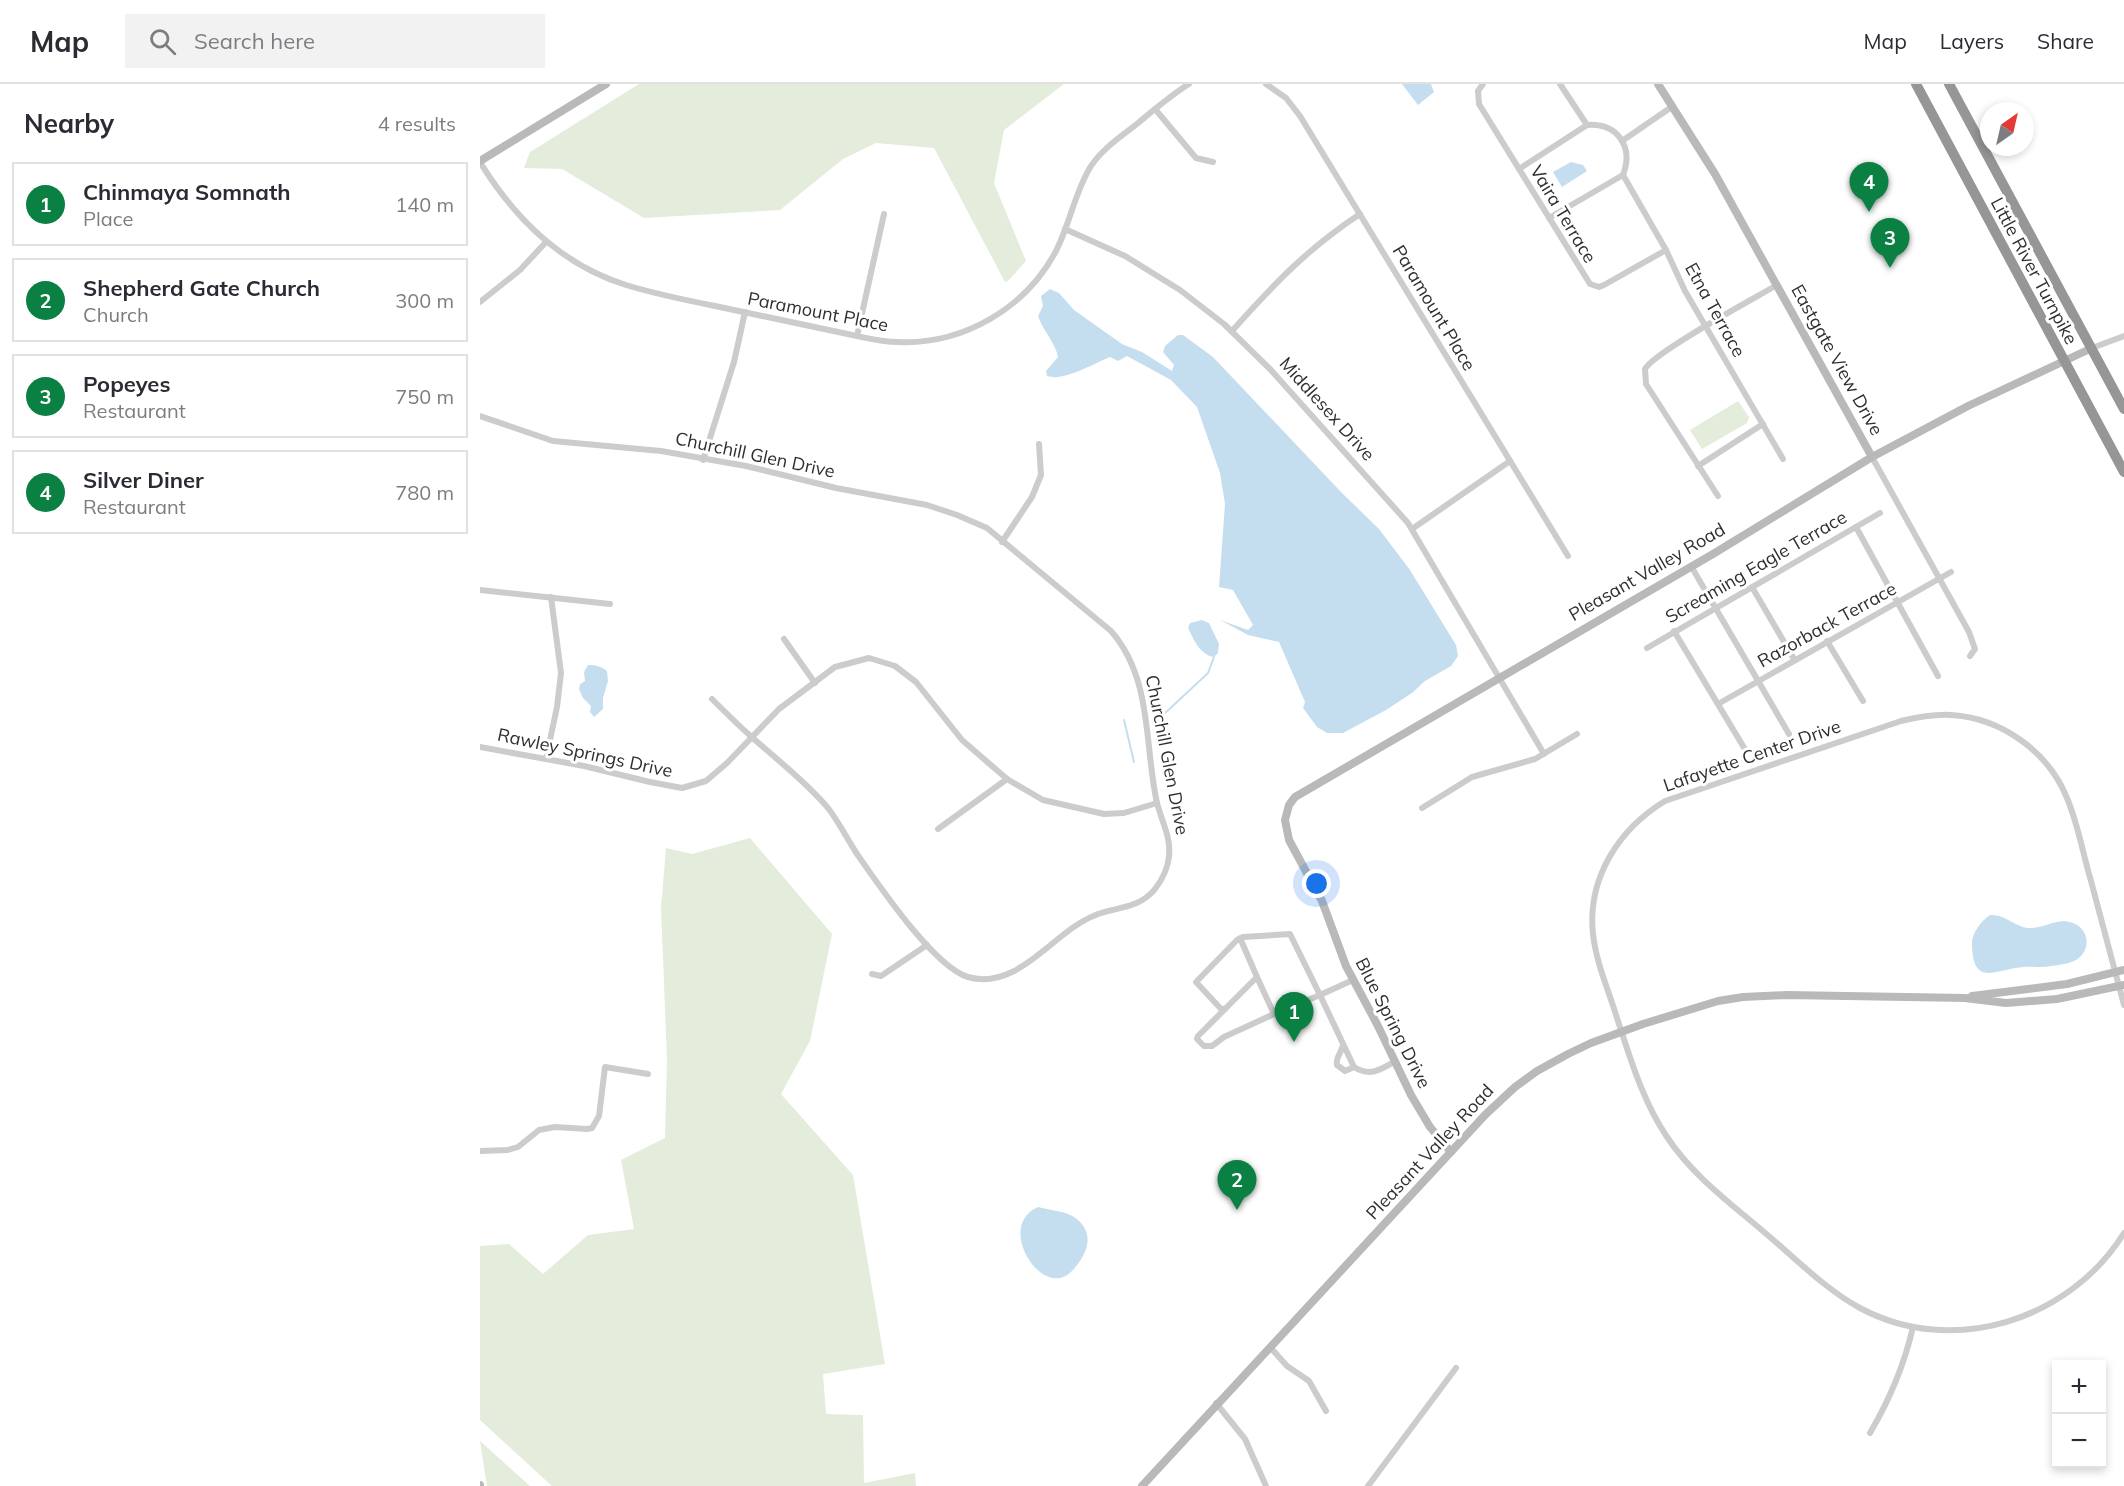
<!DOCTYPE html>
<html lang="en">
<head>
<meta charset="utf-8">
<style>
	:root { --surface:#fff; --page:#f2f2f3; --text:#2b2b33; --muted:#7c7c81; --line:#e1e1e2; --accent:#0b8043 }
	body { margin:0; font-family:Mulish,sans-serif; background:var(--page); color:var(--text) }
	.controls { position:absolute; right:18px; bottom:18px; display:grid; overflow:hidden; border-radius:0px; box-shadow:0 3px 9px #0003 }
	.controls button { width:54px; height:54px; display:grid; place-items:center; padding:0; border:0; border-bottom:2px solid var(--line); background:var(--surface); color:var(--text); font:30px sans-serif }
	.compass { position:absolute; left:1500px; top:18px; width:54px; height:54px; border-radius:50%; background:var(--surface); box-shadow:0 3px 9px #0003; rotate:34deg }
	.you { position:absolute; left:837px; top:800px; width:21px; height:21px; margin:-15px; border:4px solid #fff; border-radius:50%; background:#1a73e8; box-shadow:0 0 0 9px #1a73e833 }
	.badge { display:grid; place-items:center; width:39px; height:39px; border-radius:50%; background:var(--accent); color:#fff; font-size:20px; font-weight:700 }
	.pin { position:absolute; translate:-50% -50px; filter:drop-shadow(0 2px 3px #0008) }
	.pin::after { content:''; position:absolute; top:32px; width:21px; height:18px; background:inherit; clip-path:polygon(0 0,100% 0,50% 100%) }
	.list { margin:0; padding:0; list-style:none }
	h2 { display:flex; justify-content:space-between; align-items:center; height:78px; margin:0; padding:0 24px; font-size:26px }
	h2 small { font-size:20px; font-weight:400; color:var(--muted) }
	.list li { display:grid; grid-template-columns:39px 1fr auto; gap:18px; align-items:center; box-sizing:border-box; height:84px; margin:0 12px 12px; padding:0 12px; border:2px solid var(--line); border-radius:0px }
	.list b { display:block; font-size:22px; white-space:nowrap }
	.list p { margin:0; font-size:20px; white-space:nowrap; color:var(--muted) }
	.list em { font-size:20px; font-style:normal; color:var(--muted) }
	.icon { flex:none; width:33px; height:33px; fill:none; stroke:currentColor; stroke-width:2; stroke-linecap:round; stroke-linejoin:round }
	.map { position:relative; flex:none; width:1644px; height:1402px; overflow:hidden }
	header { display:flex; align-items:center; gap:36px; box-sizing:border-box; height:84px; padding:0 30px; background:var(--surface); border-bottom:2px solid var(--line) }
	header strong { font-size:28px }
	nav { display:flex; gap:33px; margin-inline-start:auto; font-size:21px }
	.search { width:420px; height:54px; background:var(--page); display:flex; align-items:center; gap:15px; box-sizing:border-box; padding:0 21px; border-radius:0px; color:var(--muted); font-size:22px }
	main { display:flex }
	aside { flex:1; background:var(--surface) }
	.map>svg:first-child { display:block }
	.green { fill:#e4eddb }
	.water { fill:#c5deef }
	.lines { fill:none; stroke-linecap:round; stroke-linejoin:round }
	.stream { stroke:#c5deef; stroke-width:2 }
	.street { stroke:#ccc; stroke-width:6 }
	.secondary { stroke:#b9b9b9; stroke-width:8 }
	.highway { stroke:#969696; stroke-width:10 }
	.labels { text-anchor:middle; stroke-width:6; stroke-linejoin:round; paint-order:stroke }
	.street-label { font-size:18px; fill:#2f2f2f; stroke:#fff }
</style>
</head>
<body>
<header>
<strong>Map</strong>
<div class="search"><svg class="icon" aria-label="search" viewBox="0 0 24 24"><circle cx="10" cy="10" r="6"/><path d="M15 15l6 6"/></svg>Search here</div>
<nav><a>Map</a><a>Layers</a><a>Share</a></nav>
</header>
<main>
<aside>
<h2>Nearby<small>4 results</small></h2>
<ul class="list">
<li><span class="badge">1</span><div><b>Chinmaya Somnath</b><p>Place</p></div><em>140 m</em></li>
<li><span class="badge">2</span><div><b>Shepherd Gate Church</b><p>Church</p></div><em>300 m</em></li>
<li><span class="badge">3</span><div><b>Popeyes</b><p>Restaurant</p></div><em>750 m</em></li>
<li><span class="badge">4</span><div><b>Silver Diner</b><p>Restaurant</p></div><em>780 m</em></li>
</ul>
</aside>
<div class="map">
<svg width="1644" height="1402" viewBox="0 0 1644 1402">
	<rect width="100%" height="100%" fill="#fff"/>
	<!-- green -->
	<g class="green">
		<polygon points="159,0 584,0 524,46 514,99 546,177 528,197 525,198 454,64 396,59 363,75 300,126 164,134 82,85 44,84 50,68"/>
		<polygon points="1258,317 1269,333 1267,339 1222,365 1210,346"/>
		<polygon points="270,754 352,850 330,957 301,1010 373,1091 405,1280 343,1290 346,1330 383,1331 384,1399 435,1389 436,1402 72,1402 0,1336 0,1162 29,1160 63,1190 108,1151 154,1145 141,1076 185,1054 187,975 181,824 186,764 212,770"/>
		<polygon points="0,1357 50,1402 7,1402"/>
	</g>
	<!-- water -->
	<g class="water">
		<polygon points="922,0 951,0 954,8 938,21"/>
		<polygon points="1091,78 1103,81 1107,87 1082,103 1073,88"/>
		<path d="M570 205 579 209 594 226 642 260 662 268 692 287 694 281 683 268 685 262 698 251H703L733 273 861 408 899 445 930 486 976 561 978 572 971 582 945 597 932 609 906 626 863 649H847L837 643 823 624 825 618 799 558 768 551 740 536 768 546 773 541 753 506 739 503 745 420 740 389 717 323 691 296 647 272 638 277 630 273C615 279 583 298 567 292L566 287 578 273C575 258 563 247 558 232L563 222 561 212Z"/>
		<path d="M722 536 729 539 739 560 738 569 734 573C720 571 714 556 708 544L710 539Z"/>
		<path d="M108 581C115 581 121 582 127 587L128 597 123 614V625L114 633 110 628 111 622 103 614 99 605 100 600 105 597 104 588Z"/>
		<path d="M1510 831C1526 830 1534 843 1549 844 1564 845 1577 833 1593 839 1611 846 1611 869 1594 877 1587 880 1579 881 1571 882 1562 884 1553 882 1544 883 1516 885 1493 904 1492 861 1491 850 1501 837 1510 831Z"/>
		<path d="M558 1123C569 1126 585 1127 594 1133 617 1149 607 1171 592 1187 563 1218 514 1142 558 1123Z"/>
	</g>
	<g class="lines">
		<!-- stream -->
		<g class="stream">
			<polyline points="683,631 728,589 734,573"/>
			<polyline points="644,636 654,678"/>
		</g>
		<!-- street -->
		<g class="street">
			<polyline points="786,0 806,14 820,32 1088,472"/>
			<polyline points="1003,0 998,7 999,20 1110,200 1119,203 1124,201 1186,166"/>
			<polyline points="1080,0 1107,41"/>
			<polyline points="675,25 716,74 733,78"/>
			<polyline points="1142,57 1193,22"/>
			<path d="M0 78C35 135 82 181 146 201 175 210 205 216 235 222 283 232 330 242 377 252 391 255 404 258 418 258 483 261 546 224 576 167 590 140 595 107 611 82 623 64 642 52 658 39 675 25 691 11 709 0"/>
			<path d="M1039 85 1107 41C1137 39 1154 62 1143 91L1069 134"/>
			<polyline points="1143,91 1186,166 1205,207 1303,375"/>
			<polyline points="585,145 645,172 700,206 744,240 790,285 928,439 1064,670"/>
			<polyline points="0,218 40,186 66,158"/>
			<path d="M752 247C794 200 827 165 880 130"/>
			<polyline points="377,252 404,130"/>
			<polyline points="1612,264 1644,252"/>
			<path d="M0 332 73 357 181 367 266 382 356 404 447 421 477 431 507 444 631 547C673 595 664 661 677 719 682 738 691 753 689 772 688 783 682 796 675 805 660 824 638 823 618 830 605 835 594 842 583 851 556 872 526 904 488 893 454 883 398 800 377 770 367 755 359 738 348 724 327 699 299 677 275 656 260 643 246 629 232 615"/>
			<polyline points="1392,373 1489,548 1495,565 1490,572"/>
			<polyline points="223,376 254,278 265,228"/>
			<polyline points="1218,382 1283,340"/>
			<path d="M1238 412 1166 300 1165 285C1174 268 1275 214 1297 201"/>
			<polyline points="1376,443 1458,592"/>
			<polyline points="932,445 1030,377"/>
			<polyline points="522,458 552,413 561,391 559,360"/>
			<polyline points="1211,482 1309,650"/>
			<polyline points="1272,503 1314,575"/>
			<polyline points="0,506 130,520"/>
			<polyline points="1194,547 1266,667"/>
			<polyline points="304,555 335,599"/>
			<polyline points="1347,557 1383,617"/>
			<polyline points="1167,564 1400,429"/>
			<polyline points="1238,620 1471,488"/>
			<polyline points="0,663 104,682 170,698 202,704 226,697 247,679 299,625 355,583 389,574 415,582 436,598 482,656 527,695 563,716 624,730 644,729 677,719"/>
			<polyline points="66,675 77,623 81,589 71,513"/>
			<polyline points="942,724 992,693 1055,675 1097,650"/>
			<polyline points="458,745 527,695"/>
			<polyline points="760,854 777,893 746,924 742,926 716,898 757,856 763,853 810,850 840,911 873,896"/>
			<polyline points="392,890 401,892 447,861"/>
			<path d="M777 893 794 930 840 911 874 983C890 993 900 986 914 978"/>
			<path d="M1644 921C1633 880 1622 838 1611 797 1603 770 1598 740 1587 714 1568 667 1521 634 1471 631 1454 630 1438 633 1421 637L1185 717C1139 745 1107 794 1113 850 1116 878 1128 905 1136 931 1150 973 1162 1016 1187 1053 1212 1091 1250 1119 1284 1148 1315 1174 1345 1205 1380 1224 1473 1274 1590 1236 1644 1149"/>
			<polyline points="745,925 718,952 717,955 724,962 732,962 744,953 794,930"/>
			<path d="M863 961C862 968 855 974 857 981L865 987 874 983"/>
			<polyline points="0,1067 28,1066 38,1063 59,1046 75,1043 107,1045 112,1044 119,1032 125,983 168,990"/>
			<polyline points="790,1263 807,1282 829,1297 846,1327"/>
			<polyline points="736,1319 765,1355 786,1402"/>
			<path d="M1390 1349C1410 1315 1424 1282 1433 1243"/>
			<polyline points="888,1402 976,1284"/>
		</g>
		<!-- secondary -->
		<g class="secondary">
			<polyline points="1178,0 1235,90 1392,373"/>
			<polyline points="0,77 126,0"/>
			<polyline points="1492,912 1587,900 1644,886"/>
			<polyline points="971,1068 950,1043 931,1011 898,942 866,882 842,817 809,756 805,736 809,721 815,713 1233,470 1392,373 1488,322 1612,264"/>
			<polyline points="0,1401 0,1402"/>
			<polyline points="662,1402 1005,1031 1035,1003 1057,987 1088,970 1111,959 1163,940 1238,917 1263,913 1307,911 1485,914 1526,919 1577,915 1644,901"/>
		</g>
		<!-- highway -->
		<g class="highway">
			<polyline points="1436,0 1644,388"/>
			<polyline points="1469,0 1644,325"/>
		</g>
	</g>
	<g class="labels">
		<!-- street labels -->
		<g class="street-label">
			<text transform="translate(1083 130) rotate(59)" y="6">Vaira Terrace</text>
			<text transform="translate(1554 187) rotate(62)" y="6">Little River Turnpike</text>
			<text transform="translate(954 224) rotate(59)" y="6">Paramount Place</text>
			<text transform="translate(1235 226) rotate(61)" y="6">Etna Terrace</text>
			<text transform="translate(338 228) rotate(11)" y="6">Paramount Place</text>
			<text transform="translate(1357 276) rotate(61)" y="6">Eastgate View Drive</text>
			<text transform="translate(847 325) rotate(48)" y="6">Middlesex Drive</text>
			<text transform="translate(275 371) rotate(12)" y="6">Churchill Glen Drive</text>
			<text transform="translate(1276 483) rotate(-30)" y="6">Screaming Eagle Terrace</text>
			<text transform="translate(1167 488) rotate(-30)" y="6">Pleasant Valley Road</text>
			<text transform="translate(1347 541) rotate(-29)" y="6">Razorback Terrace</text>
			<text transform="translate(105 669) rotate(12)" y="6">Rawley Springs Drive</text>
			<text transform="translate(687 671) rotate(79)" y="6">Churchill Glen Drive</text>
			<text transform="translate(1272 672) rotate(-19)" y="6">Lafayette Center Drive</text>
			<text transform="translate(913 939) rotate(63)" y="6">Blue Spring Drive</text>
			<text transform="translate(950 1068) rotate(-47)" y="6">Pleasant Valley Road</text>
		</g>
	</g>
</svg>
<div class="controls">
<button>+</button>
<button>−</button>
</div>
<svg class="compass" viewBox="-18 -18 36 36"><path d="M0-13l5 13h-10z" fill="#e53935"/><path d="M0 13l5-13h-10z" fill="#7c7c81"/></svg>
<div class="you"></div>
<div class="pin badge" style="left:814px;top:958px">1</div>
<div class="pin badge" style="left:757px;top:1126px">2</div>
<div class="pin badge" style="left:1410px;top:184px">3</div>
<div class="pin badge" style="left:1389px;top:128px">4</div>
</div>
</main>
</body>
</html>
